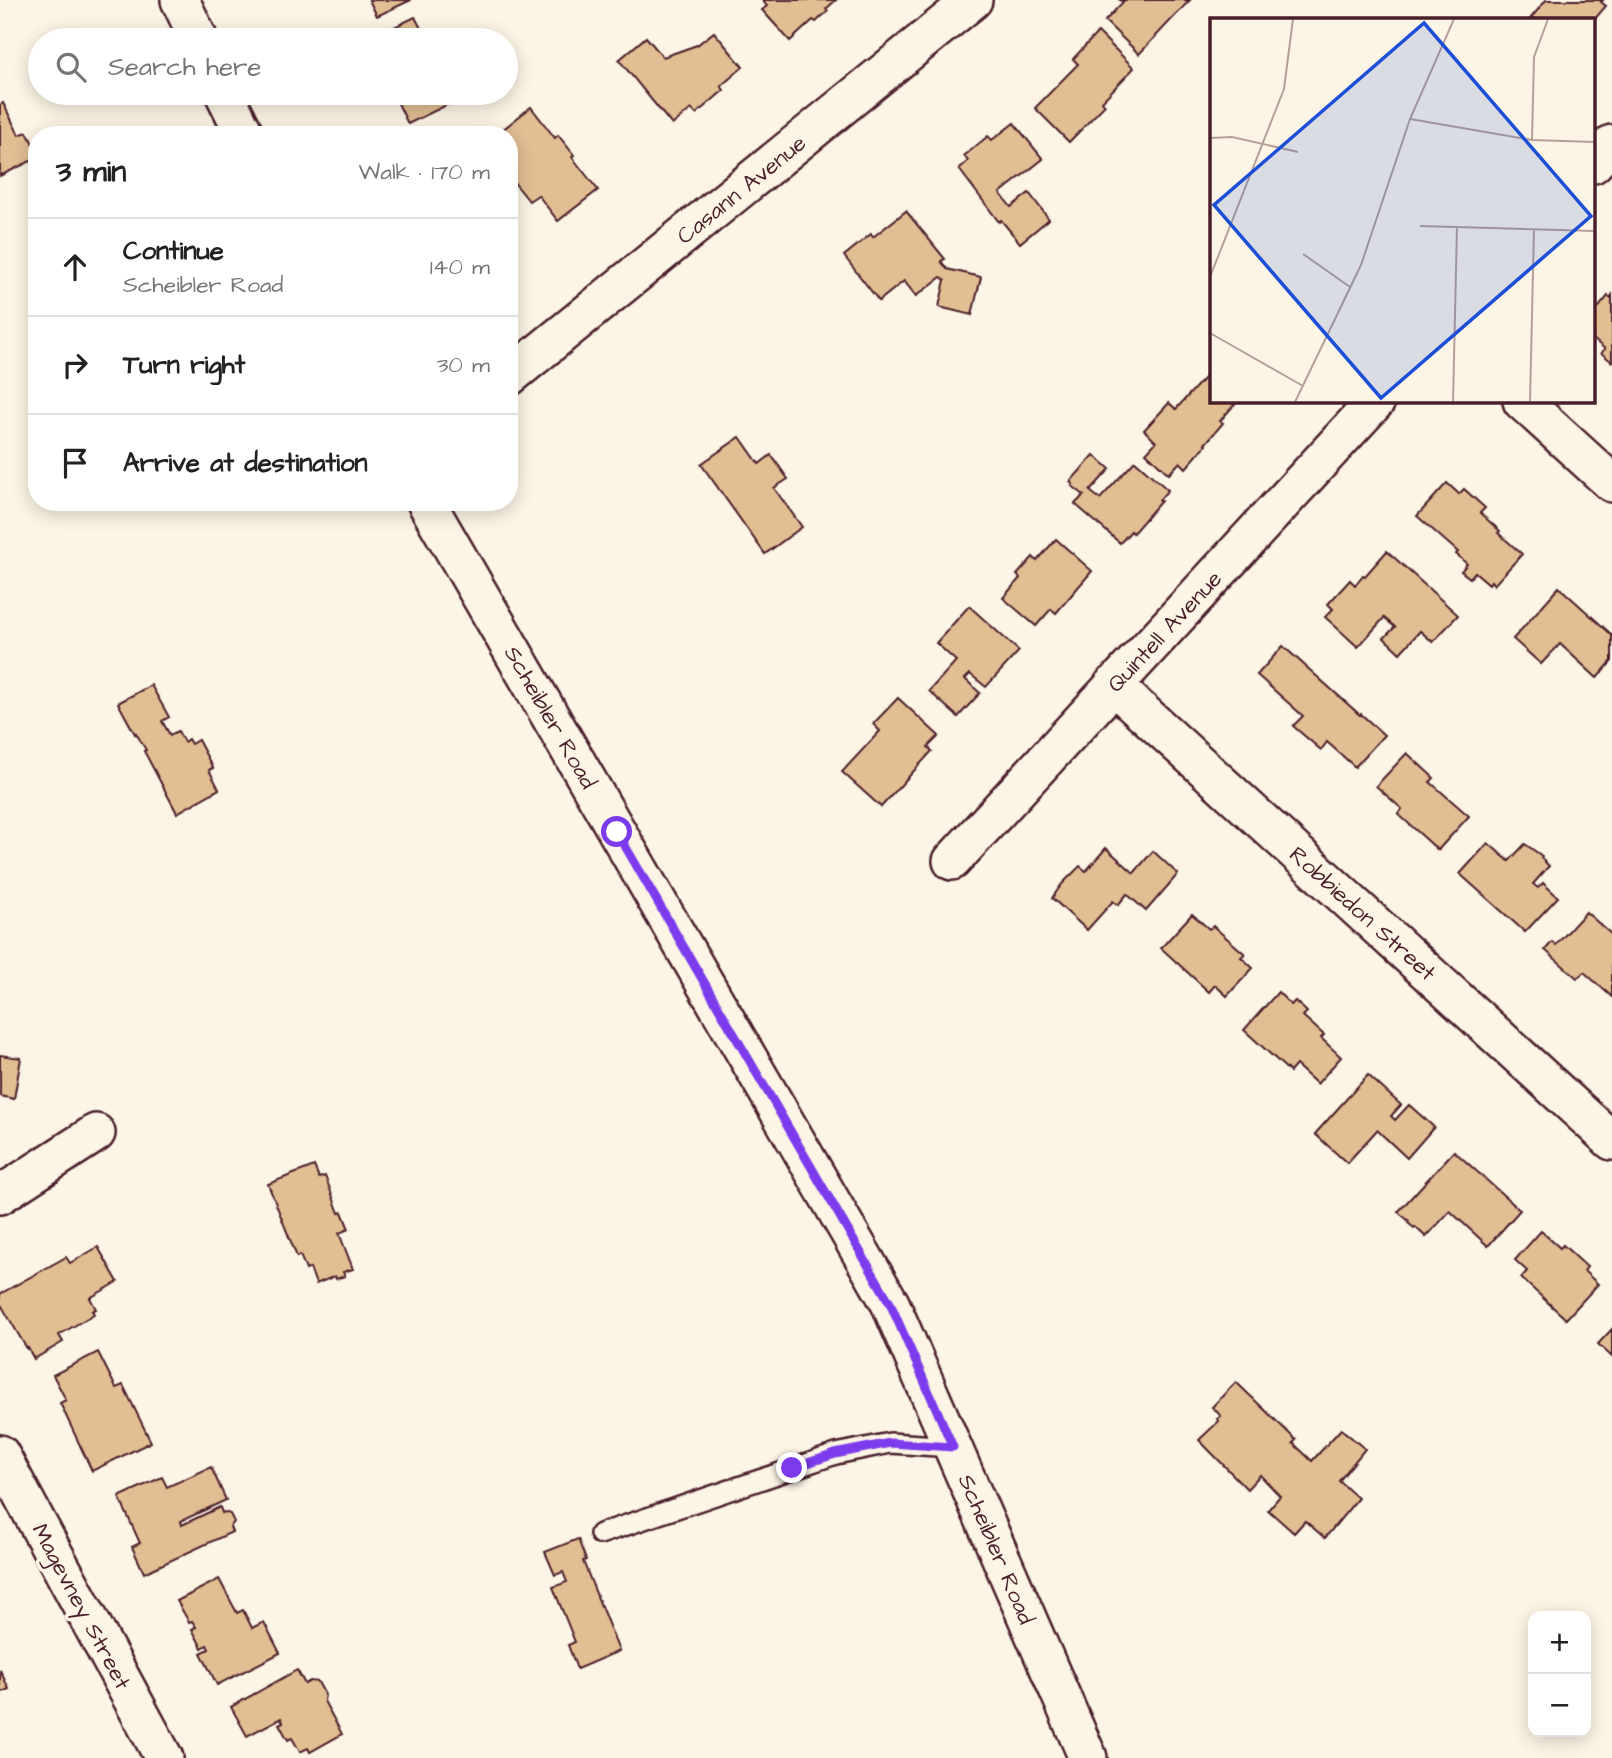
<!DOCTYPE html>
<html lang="en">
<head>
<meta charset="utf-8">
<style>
	:root { --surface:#fff; --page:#f6f6f6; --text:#222; --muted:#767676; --line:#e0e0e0 }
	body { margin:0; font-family:"Architects Daughter",sans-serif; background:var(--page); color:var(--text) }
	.controls { position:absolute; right:21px; bottom:21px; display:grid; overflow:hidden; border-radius:14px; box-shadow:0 4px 18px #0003 }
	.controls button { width:63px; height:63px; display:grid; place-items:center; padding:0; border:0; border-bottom:2px solid var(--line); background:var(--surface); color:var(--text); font:35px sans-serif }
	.stop { position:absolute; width:21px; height:21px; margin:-16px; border:5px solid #7c3aed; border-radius:50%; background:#fff }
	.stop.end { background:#7c3aed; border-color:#fff; box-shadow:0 2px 7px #0008 }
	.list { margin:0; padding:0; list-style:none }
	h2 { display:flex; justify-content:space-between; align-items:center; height:91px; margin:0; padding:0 28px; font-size:30px }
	h2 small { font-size:23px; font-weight:400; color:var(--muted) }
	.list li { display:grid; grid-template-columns:46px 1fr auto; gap:21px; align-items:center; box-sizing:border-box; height:98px; padding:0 28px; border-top:2px solid var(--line) }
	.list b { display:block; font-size:26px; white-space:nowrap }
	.list p { margin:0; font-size:23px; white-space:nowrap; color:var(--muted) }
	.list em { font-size:23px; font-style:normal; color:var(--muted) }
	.icon { flex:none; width:38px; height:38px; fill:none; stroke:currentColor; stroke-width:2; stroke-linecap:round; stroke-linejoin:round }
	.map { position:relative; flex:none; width:1612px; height:1758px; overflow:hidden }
	.search { position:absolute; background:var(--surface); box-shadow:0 4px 18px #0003; left:28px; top:28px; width:490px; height:77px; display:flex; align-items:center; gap:18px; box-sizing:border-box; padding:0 24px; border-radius:38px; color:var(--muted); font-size:26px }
	.panel { position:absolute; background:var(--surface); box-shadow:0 4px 18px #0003; left:28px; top:126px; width:490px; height:385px; border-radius:28px }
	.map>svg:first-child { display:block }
	.building { fill:#e2be93; stroke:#4a1f2b; stroke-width:2 }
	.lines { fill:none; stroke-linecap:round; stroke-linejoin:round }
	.lane-casing { stroke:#4a1f2b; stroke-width:24 }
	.street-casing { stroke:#4a1f2b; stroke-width:42 }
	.lane { stroke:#fcf5e5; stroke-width:19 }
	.street { stroke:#fcf5e5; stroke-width:37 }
	.route { stroke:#7c3aed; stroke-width:9 }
	.labels { text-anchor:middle; stroke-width:7; stroke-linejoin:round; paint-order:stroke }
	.street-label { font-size:23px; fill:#4a1f2b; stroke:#fcf5e5 }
	.inset-road { fill:none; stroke:#b59f9b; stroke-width:2 }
	.view { fill:#1d4ed8; fill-opacity:0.15; stroke:#1d4ed8; stroke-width:3.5 }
	.inset-edge { fill:none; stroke:#4a1f2b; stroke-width:3.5 }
</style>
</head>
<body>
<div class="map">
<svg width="1612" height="1758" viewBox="0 0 1612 1758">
	<rect width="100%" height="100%" fill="#fcf5e5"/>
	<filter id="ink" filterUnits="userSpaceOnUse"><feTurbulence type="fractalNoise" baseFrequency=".0143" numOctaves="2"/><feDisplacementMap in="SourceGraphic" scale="14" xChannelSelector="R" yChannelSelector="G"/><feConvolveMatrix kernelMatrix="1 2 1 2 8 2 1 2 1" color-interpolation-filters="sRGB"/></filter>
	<g filter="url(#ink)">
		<!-- building -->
		<g class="building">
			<polygon points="369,0 411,0 377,16"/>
			<polygon points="762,0 836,0 826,9 828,11 816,22 813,20 790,41 762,10 767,6"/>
			<polygon points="1120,0 1190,0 1139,54 1105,21 1123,2"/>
			<polygon points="1546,0 1603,0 1601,2 1606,6 1593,21 1593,19 1530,19"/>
			<polygon points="415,17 427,40 370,40 369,39"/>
			<polygon points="714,32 743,67 721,86 724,90 696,114 691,109 672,125 619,60 646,37 663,57 697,45"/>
			<polygon points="1098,32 1134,68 1102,101 1105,105 1069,142 1035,108 1078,64 1073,59"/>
			<polygon points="393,93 471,93 408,124"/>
			<polygon points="3,103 19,135 27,132 37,152 37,158 0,176 0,105"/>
			<polygon points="531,107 555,138 558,135 574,155 572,157 598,190 558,221 538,195 529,201 509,176 509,135 496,135"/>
			<polygon points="1014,123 1043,159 1000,193 1011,207 1029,193 1049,219 1020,243 1001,220 999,222 959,169 968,161 964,156 988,136 992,140"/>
			<polygon points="906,211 945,259 941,261 947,269 981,277 972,315 939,307 945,280 941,277 916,296 904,281 879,301 844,256 871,234 873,237"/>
			<polygon points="1612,295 1612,362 1601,353 1605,349 1593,339 1593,314 1608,296 1610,298"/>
			<polygon points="1205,377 1211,383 1211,401 1231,401 1235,404 1220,421 1223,423 1205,444 1206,445 1186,468 1180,462 1169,474 1146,453 1156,442 1144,430 1169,403 1176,409"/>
			<polygon points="740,437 759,464 771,455 788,479 774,488 802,527 765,554 701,464"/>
			<polygon points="1094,455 1110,469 1090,491 1100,499 1135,461 1168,490 1159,500 1161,501 1133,533 1131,531 1120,543 1075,504 1084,495 1072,486 1073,484 1070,482"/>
			<polygon points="1447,483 1459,494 1464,489 1485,508 1480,513 1500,531 1498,533 1522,554 1494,585 1491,581 1489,584 1475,572 1470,578 1461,571 1467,564 1456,554 1458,552 1417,516"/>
			<polygon points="1056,539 1092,571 1056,613 1051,609 1036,626 1003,598 1020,578 1017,575 1033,557 1037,561"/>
			<polygon points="1387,551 1458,615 1433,642 1420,631 1400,653 1384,638 1395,627 1384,618 1358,647 1325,617 1333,609 1328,604 1350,580 1355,585 1363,575 1365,576"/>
			<polygon points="1559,587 1612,635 1612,661 1597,678 1560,644 1541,664 1513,639"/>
			<polygon points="969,606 1019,651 986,687 970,674 965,679 980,693 958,717 929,691 956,661 936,643"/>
			<polygon points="1283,646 1360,715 1361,714 1384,735 1355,767 1327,742 1321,750 1293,726 1303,716 1257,675"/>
			<polygon points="151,685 169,717 162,721 170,735 178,731 184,742 188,739 191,744 198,740 213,768 209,770 219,789 177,813 144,751 146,750 136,733 135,734 118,703"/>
			<polygon points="898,698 939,736 928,747 932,751 881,807 842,772 880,731 873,724"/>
			<polygon points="1407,753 1434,778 1430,782 1469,816 1438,850 1398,814 1402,809 1376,786"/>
			<polygon points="1488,843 1509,861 1525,844 1542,856 1541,858 1549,866 1533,884 1538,888 1543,883 1558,897 1525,932 1460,874"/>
			<polygon points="1106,848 1134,873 1153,851 1178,874 1146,911 1127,894 1118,905 1113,901 1087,930 1052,898 1062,884 1080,866 1086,871"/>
			<polygon points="1586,912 1612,935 1612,997 1584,972 1577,978 1545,950 1552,942 1556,945"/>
			<polygon points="1192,914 1209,929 1213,926 1245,954 1241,957 1253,968 1227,996 1215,985 1209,992 1161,948"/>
			<polygon points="1278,992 1291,1005 1295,1001 1307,1012 1303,1016 1324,1035 1321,1038 1341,1057 1317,1084 1296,1065 1290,1072 1244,1030"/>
			<polygon points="0,1055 21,1058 14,1099 0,1096"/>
			<polygon points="1368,1075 1401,1105 1391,1116 1395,1120 1409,1105 1434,1127 1407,1158 1377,1130 1347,1163 1315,1134"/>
			<polygon points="1454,1151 1520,1210 1488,1246 1450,1211 1426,1237 1415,1227 1414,1228 1408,1223 1409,1221 1398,1212"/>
			<polygon points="314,1166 319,1178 325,1176 339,1213 342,1212 349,1229 339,1233 353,1269 343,1272 345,1276 336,1279 335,1276 316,1284 310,1268 306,1270 300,1255 297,1257 268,1184"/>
			<polygon points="1541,1231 1560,1248 1563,1245 1587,1267 1584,1271 1598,1284 1566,1319 1521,1278 1527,1271 1515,1260"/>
			<polygon points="98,1247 118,1282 90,1298 96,1309 92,1311 94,1314 59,1335 63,1342 34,1359 28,1348 27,1349 0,1303 0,1294 66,1257 70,1263"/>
			<polygon points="1612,1329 1612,1357 1598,1344"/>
			<polygon points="98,1352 116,1388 123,1385 151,1442 92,1471 60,1403 66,1400 53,1375"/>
			<polygon points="1236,1382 1296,1440 1293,1443 1312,1461 1341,1429 1365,1449 1339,1481 1358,1498 1325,1538 1305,1521 1294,1533 1268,1510 1280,1496 1260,1475 1247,1489 1199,1440 1219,1421 1217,1419 1221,1416 1212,1407"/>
			<polygon points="211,1467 226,1500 181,1521 182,1525 220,1507 222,1513 224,1512 230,1514 234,1522 230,1527 232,1532 144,1573 132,1547 140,1543 119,1497 162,1477 167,1487"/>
			<polygon points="578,1539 586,1560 583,1561 619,1651 577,1669 568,1645 575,1642 553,1587 567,1582 563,1572 555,1575 545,1552"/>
			<polygon points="219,1579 237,1613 243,1610 252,1628 264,1622 280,1653 217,1685 201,1653 209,1649 207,1645 202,1648 192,1629 196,1627 192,1621 189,1622 177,1601"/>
			<polygon points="0,1670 9,1689 0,1693"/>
			<polygon points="297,1670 305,1684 310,1681 318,1682 325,1695 324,1701 342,1734 310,1752 308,1748 300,1752 292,1738 288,1740 279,1724 283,1722 281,1718 247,1736 231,1707"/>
		</g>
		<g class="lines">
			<!-- lane casing -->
			<g class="lane-casing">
				<polyline id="lane" points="600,1534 836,1454 890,1443 953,1447"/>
			</g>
			<!-- street casing -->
			<g class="street-casing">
				<g id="street">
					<polyline points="180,0 199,40"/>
					<polyline points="224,93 245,135"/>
					<polyline points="1593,164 1612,144"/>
					<polyline points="509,377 973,0"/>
					<polyline points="1522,401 1612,483"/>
					<polyline points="426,502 890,1303 1088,1758"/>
					<polyline points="1113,685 1612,1141"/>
					<polyline points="952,861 1376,401"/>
					<polyline points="0,1195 96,1133"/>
					<polyline points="0,1454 164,1758"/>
				</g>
			</g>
			<!-- lane -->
			<use href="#lane" class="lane"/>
			<!-- street -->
			<use href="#street" class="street"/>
		</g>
	</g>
	<g class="lines" filter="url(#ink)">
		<!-- route -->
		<polyline class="route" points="617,832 890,1303 953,1447 890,1443 835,1454 792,1468"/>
	</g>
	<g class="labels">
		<!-- street labels -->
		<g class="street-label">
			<text transform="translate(741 189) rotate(-39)" y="8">Casann Avenue</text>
			<text transform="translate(1164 631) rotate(-47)" y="8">Quintell Avenue</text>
			<text transform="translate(551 717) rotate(60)" y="8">Scheibler Road</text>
			<text transform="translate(1363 913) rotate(42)" y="8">Robbiedon Street</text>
			<text transform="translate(997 1549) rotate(67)" y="8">Scheibler Road</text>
			<text transform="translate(82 1606) rotate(62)" y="8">Magevney Street</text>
		</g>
	</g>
	<!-- overview -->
	<g transform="translate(1210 18)">
		<rect width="385" height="385" fill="#fcf5e5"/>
		<path class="inset-road" d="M200 101 322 122 385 124M0 120 22 119 88 134M322 122 324 39 338 1M210 208 385 213M93 236 140 269M0 259 74 71 83 1M0 315 93 368M85 384 151 247 200 101 244 1M243 384 247 209M320 384 324 211"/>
		<path class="view" d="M214 5 381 198 171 380 4 187Z"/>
		<rect width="385" height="385" class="inset-edge"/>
	</g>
</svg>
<div class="controls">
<button>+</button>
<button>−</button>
</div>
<div class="stop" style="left:617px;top:832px"></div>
<div class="stop end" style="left:792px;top:1468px"></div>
<div class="search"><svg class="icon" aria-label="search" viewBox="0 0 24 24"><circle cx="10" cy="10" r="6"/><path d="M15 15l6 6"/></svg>Search here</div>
<section class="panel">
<h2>3 min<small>Walk · 170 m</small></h2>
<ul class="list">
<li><svg class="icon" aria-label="ahead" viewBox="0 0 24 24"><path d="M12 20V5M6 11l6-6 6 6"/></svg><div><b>Continue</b><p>Scheibler Road</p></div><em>140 m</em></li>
<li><svg class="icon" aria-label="right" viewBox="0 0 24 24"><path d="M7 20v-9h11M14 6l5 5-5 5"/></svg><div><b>Turn right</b></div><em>30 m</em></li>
<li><svg class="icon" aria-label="arrive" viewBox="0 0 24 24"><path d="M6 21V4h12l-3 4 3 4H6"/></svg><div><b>Arrive at destination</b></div></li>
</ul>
</section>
</div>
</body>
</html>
